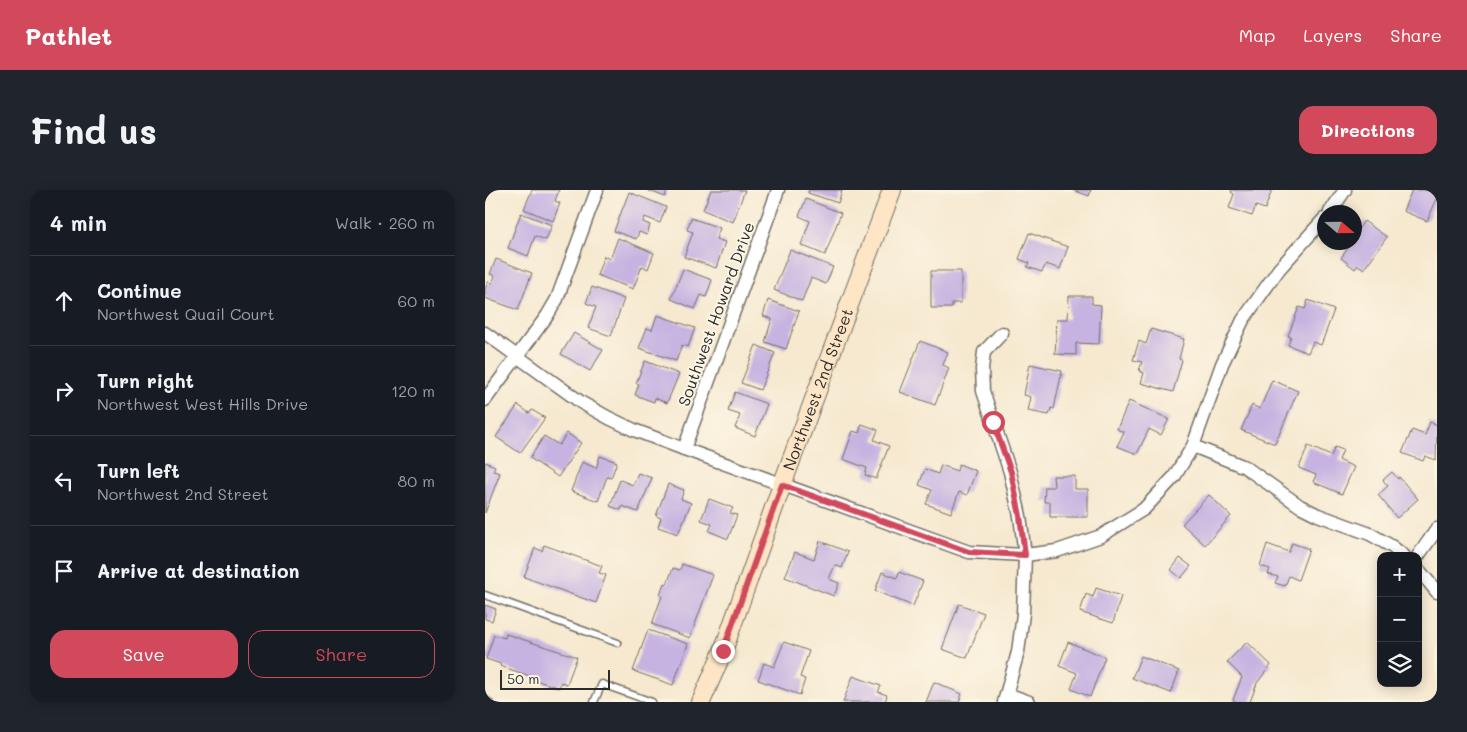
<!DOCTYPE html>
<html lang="en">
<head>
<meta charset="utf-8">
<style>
	:root { --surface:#171b24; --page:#20242c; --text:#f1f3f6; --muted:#9ea1a6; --line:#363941; --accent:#d1495b }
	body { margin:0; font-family:Mali,sans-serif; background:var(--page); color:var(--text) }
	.controls { position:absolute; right:15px; bottom:15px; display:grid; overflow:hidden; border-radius:10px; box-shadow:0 2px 12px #0003 }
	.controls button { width:45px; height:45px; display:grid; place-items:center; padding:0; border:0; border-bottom:1px solid var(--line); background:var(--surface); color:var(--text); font:25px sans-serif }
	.compass { position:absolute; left:832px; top:15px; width:45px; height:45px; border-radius:50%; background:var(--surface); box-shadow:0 2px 12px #0003; rotate:110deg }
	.scale { position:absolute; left:15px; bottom:12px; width:110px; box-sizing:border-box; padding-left:5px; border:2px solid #2b2b2b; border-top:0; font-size:14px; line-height:18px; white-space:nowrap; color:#2b2b2b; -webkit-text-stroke:4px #fcf5e5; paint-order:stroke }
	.stop { position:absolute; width:15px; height:15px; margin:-11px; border:4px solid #d1495b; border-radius:50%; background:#fff }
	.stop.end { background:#d1495b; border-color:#fff; box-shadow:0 1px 5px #0008 }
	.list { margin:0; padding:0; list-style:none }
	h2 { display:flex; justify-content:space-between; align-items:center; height:65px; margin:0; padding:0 20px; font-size:21px }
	h2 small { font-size:16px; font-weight:400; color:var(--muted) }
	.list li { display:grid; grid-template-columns:32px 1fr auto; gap:15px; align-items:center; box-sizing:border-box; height:90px; padding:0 20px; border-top:1px solid var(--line) }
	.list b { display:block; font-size:19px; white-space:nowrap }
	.list p { margin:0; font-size:16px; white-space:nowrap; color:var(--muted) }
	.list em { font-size:16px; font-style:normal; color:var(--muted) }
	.actions { display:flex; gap:10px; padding:15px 20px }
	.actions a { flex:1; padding:11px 0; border:1px solid var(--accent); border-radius:15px; text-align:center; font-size:18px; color:var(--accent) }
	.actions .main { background:var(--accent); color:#fff }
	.icon { flex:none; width:28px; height:28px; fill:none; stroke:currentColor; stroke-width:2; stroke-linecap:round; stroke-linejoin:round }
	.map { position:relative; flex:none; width:952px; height:512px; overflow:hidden; border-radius:15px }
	header { display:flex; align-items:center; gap:30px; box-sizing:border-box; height:70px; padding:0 25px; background:var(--accent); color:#fff }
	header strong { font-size:24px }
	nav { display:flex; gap:28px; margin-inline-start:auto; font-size:18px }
	.intro { display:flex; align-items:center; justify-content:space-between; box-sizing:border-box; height:120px; padding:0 30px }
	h1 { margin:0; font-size:35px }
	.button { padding:12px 22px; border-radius:15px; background:var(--accent); color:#fff; font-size:18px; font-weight:700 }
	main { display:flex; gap:30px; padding:0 30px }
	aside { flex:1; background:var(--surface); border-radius:15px; box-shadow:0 2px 12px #0003 }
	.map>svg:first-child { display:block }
	.building { fill:#c6b3e1 }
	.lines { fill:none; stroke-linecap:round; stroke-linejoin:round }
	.lane-casing { stroke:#726e65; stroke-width:9 }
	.street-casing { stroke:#726e65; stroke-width:15 }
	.secondary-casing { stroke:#726e65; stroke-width:20 }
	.lane { stroke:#fff; stroke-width:6 }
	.street { stroke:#fff; stroke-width:12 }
	.secondary { stroke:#fde5c5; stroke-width:18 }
	.route { stroke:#d1495b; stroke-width:6 }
	.labels { text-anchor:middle; stroke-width:4; stroke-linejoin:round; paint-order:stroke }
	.street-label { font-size:16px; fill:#2b2b2b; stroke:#fcf5e5 }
</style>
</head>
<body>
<header>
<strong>Pathlet</strong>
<nav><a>Map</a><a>Layers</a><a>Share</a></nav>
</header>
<div class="intro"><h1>Find us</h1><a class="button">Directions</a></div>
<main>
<aside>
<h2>4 min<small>Walk · 260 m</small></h2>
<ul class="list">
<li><svg class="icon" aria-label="ahead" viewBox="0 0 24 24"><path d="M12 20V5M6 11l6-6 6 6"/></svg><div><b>Continue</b><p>Northwest Quail Court</p></div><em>60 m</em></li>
<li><svg class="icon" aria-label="right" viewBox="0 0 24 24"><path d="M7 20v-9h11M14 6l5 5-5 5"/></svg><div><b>Turn right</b><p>Northwest West Hills Drive</p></div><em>120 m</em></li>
<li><svg class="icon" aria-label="left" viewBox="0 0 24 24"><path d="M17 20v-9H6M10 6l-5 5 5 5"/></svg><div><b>Turn left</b><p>Northwest 2nd Street</p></div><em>80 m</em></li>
<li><svg class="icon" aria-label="arrive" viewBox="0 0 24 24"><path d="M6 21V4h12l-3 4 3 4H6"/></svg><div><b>Arrive at destination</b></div></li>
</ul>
<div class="actions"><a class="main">Save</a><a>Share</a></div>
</aside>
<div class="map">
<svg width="952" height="512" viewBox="0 0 952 512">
	<rect width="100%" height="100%" fill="#fcf5e5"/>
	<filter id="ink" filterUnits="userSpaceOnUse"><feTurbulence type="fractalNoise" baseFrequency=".02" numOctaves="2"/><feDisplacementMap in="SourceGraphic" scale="10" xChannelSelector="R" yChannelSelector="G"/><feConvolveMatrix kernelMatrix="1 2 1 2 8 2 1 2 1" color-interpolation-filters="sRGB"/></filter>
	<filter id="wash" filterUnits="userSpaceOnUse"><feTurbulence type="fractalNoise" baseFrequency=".0096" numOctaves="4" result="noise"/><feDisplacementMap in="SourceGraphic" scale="20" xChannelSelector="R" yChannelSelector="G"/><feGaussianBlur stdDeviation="1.12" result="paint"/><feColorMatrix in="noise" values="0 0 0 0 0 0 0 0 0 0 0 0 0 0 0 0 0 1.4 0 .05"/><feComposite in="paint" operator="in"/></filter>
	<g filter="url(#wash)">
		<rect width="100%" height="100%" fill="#f6e9d0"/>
		<g id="blocks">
			<!-- building -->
			<g class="building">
				<polygon points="47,0 74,0 70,11 75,13 68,31 39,19"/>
				<polygon points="162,0 182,0 180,7"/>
				<polygon points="226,0 260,0 248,32 218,20"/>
				<polygon points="324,0 357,0 353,13 323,3"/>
				<polygon points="588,0 606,0 604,6"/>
				<polygon points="747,0 787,0 780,19 771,16 767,26 744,18 749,4 746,2"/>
				<polygon points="927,0 952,0 952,9 942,31 918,21"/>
				<polygon points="144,2 181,17 175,33 160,27 158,32 165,35 162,45 154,42 151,49 129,41"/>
				<polygon points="321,9 356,23 340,65 316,55 325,31 314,26"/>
				<polygon points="36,23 67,35 61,50 50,46 43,66 23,58"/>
				<polygon points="206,28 235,38 231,49 240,52 231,78 199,67 208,42 202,40"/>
				<polygon points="879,31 902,47 879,79 873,75 870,79 856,68 863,58 855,52 869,52 869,45"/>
				<polygon points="544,43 583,57 575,79 561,74 557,82 542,77 544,73 534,69"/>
				<polygon points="133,48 169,63 163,79 157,76 148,99 112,85 119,66 125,69"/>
				<polygon points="305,60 348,77 341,94 326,88 317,111 289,100"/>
				<polygon points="11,69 47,83 33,120 0,108 0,99 3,92 7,93 10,86 5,84"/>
				<polygon points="198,79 227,90 221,107 216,105 210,119 186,109"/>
				<polygon points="446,81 476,81 476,113 467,113 467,118 446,118"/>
				<polygon points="107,97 139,109 126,146 103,138 111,117 101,113"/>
				<polygon points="584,106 607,106 607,114 616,115 614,154 591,153 591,165 570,164 572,129 583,129"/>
				<polygon points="283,110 314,121 301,159 280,152 287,129 278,126"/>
				<polygon points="823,110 849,120 836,155 828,152 823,163 803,155 806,147 803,146 814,117 820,119"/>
				<polygon points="172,125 210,138 203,157 197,155 191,171 154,158 162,138 167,140"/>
				<polygon points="666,139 699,149 694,169 697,170 688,202 656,193 659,183 654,181 657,172 648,170 654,151 661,154"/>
				<polygon points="89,143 118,160 105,181 76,164"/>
				<polygon points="435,151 463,162 458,175 464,178 450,215 415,202"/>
				<polygon points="271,155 290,163 275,200 256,193"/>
				<polygon points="160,171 194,184 182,213 170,208 169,212 150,205 154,194 151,193"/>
				<polygon points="545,174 577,181 569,219 566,218 564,225 543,221 546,207 539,205"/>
				<polygon points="787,190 813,201 790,254 756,240 767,215 775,219"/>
				<polygon points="250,202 282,214 270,246 250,238 255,225 243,221"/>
				<polygon points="644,211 684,229 676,245 664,239 652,264 632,256 639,242 632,239"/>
				<polygon points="33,215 44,223 47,220 60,228 35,263 11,247"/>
				<polygon points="945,232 952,235 951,270 940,266 938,271 917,263 927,240 940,245"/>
				<polygon points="377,234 393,240 389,250 404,256 391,289 380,285 382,278 358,269 368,241 374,243"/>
				<polygon points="82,243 96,253 73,287 45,268 59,246 74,255"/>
				<polygon points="823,256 846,266 850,257 858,260 854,270 869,277 857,304 828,292 831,285 814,278"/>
				<polygon points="115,266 132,272 126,288 122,287 113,311 86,301 97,272 111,278"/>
				<polygon points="0,272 10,276 8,281 15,283 0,323"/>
				<polygon points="474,274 491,281 482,305 474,302 466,323 441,314 447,300 434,295 440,279 453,284 456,275 472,281"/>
				<polygon points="907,282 913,289 914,287 933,309 912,328 893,305 903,296 898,290"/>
				<polygon points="153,283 167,288 153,322 137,316 136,320 125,316 135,290 148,295"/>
				<polygon points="568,286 590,286 590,299 603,299 603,327 565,327 565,312 559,312 560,297 569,297"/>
				<polygon points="183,294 199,300 196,309 206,313 193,344 173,337 176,328 171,326"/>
				<polygon points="724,305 746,326 720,355 697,334"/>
				<polygon points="224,309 248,318 245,323 252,325 243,349 224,341 227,334 216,330"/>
				<polygon points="335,351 363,362 357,378 350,375 344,389 354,393 349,406 300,387 310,362 329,369"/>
				<polygon points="807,353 824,359 813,390 804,386 800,396 790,393 793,387 783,384 785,379 775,376 782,354 804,362"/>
				<polygon points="59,355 117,376 114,383 121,385 111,413 39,387 50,358 57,361"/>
				<polygon points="695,368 706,376 696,388 686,380"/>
				<polygon points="197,374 228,385 205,448 167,434 177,406 175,405 179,393 182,394 188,378 195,380"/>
				<polygon points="397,382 412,388 414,382 438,391 428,416 390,401"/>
				<polygon points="611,398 636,406 628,433 595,422 601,404 608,407"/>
				<polygon points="474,414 499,423 482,468 457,459"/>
				<polygon points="0,415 11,419 7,431 0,429"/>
				<polygon points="163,440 203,454 188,495 148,481"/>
				<polygon points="21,444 92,467 82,494 76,492 74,498 47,489 48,487 15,476 16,474 1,469 9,445 20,448"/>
				<polygon points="299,452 324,461 315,487 320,489 315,505 273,490 279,473 289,477"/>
				<polygon points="583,452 620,467 605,507 586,499 592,483 574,476"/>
				<polygon points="762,452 786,475 772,493 765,512 752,512 748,510 757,487 742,472"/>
				<polygon points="656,466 694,481 686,503 647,488"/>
				<polygon points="368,486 396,496 393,502 402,505 400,512 358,512"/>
				<polygon points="449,492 477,504 474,512 441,512"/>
			</g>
		</g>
	</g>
	<g filter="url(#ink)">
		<use href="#blocks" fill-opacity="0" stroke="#726e65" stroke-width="1"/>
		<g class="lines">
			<!-- lane casing -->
			<g class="lane-casing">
				<g id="lane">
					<polyline points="0,405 133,453"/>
					<polyline points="0,510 4,512"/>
					<polyline points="109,512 117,494 167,512"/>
				</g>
			</g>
			<!-- street casing -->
			<g class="street-casing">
				<g id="street">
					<polyline points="845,22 860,0"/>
					<polyline points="0,143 97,213 124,228 149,240 199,259 484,362 540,365 572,361 616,346 659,319 689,287 708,256 737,174 758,130 794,79 839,29"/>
					<polyline points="517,143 499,162 497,179 498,201 525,282 535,326 540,365 538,424 533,462 519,512"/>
					<polyline points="0,210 62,126 72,109 112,0"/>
					<polyline points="708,256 760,277 815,316 833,325 885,344 906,356 919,366"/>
					<polyline points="199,259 293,0"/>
					<polyline points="933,366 952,339"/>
					<polyline points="933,379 952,402"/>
					<polyline points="522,504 544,512"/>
				</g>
			</g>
			<!-- secondary casing -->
			<g class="secondary-casing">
				<g id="secondary">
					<path id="s1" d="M216 512 238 461 297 295 407 0"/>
				</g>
			</g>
			<!-- lane -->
			<use href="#lane" class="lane"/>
			<!-- street -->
			<use href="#street" class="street"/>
			<!-- secondary -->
			<use href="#secondary" class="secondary"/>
		</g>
	</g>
	<g class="lines" filter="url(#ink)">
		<!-- route -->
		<polyline class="route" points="238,461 297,295 484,362 540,365 535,326 526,282 508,232"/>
	</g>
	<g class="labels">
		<!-- street labels -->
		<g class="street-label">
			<text transform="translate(231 124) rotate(-70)" y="6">Southwest Howard Drive</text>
			<text dy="6" stroke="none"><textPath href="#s1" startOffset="334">Northwest 2nd Street</textPath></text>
		</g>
	</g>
</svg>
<div class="controls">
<button>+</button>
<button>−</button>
<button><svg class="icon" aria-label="layers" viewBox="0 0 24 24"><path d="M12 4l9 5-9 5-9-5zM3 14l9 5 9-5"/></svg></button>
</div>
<svg class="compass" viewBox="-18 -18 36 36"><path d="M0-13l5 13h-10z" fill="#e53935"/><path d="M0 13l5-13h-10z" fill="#9ea1a6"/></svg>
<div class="scale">50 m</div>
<div class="stop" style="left:508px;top:232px"></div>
<div class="stop end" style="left:238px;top:461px"></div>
</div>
</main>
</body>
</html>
